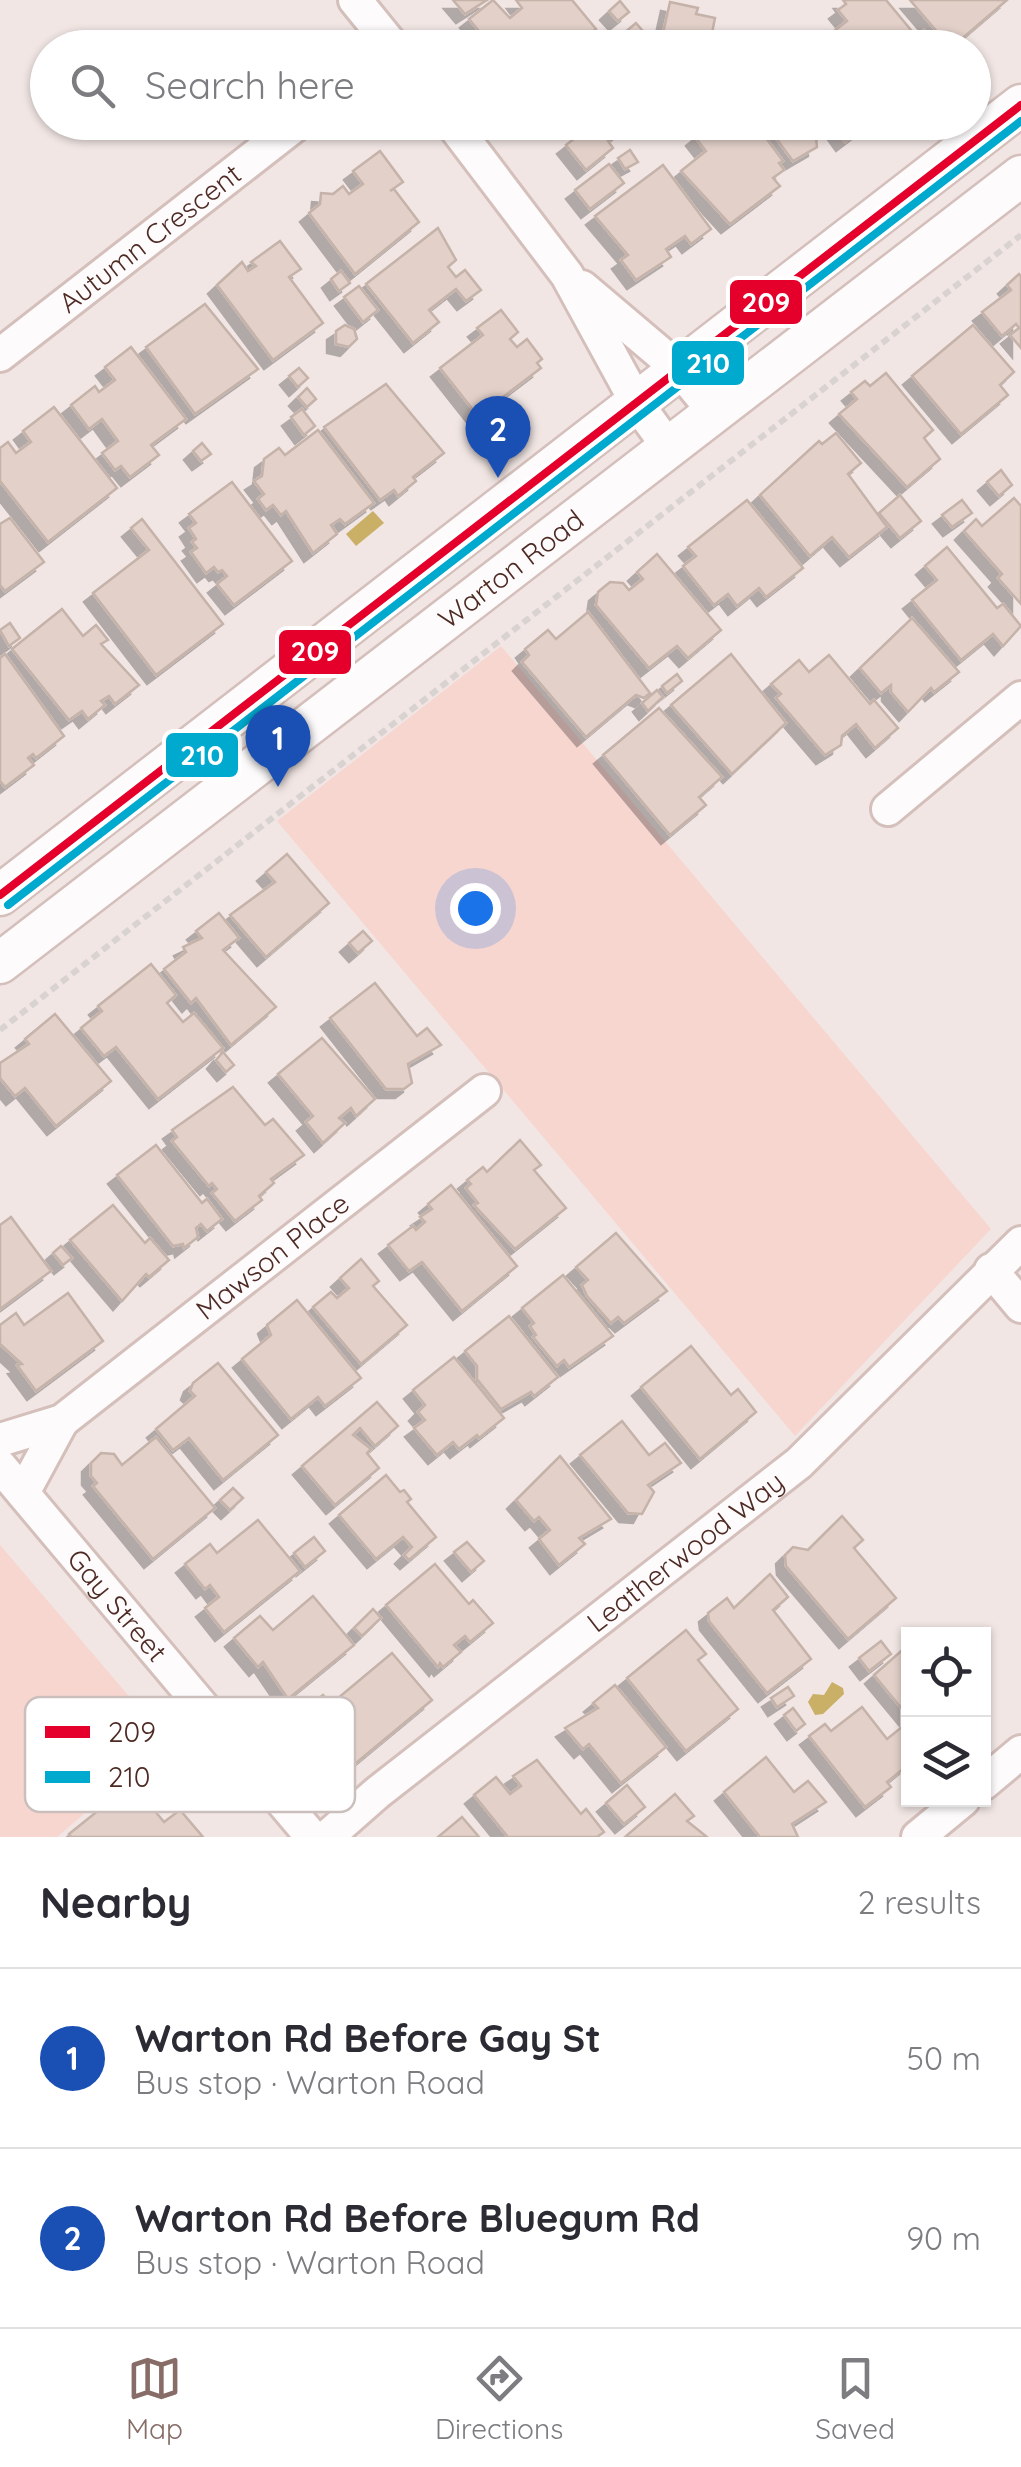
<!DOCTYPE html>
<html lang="en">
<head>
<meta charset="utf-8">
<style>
	:root { --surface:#fff; --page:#f7f7f7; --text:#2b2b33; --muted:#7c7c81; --line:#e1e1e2; --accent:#876c67 }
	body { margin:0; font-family:Quicksand,sans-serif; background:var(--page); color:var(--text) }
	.controls { position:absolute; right:30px; bottom:30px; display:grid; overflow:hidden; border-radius:0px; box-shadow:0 2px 8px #0004 }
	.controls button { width:90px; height:90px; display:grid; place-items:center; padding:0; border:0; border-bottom:2px solid var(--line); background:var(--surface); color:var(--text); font:50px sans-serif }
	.you { position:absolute; left:475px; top:908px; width:35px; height:35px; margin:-25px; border:8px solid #fff; border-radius:50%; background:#1a73e8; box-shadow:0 0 0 15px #1a73e833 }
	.badge { display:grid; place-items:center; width:65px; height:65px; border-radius:50%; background:var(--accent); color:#fff; font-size:32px; font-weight:700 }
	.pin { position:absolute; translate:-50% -82px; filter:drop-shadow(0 2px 5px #0008) }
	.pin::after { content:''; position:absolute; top:52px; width:35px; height:30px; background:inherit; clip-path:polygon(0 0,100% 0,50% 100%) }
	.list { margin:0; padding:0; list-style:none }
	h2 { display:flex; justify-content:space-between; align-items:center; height:130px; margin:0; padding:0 40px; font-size:42px }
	h2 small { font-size:32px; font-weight:400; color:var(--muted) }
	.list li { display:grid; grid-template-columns:65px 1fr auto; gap:30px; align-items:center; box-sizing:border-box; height:180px; padding:0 40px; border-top:2px solid var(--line) }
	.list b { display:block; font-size:38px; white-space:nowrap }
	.list p { margin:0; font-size:32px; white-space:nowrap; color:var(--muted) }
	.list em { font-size:32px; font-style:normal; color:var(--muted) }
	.icon { flex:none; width:55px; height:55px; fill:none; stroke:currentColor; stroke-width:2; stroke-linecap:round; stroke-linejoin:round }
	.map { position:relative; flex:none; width:1021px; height:1837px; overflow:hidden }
	.search { position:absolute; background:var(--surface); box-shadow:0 2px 8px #0004; left:30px; right:30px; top:30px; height:110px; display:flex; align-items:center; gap:25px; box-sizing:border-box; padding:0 35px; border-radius:55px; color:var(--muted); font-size:38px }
	.sheet { height:490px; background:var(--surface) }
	nav { display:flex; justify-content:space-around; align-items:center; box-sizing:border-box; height:140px; border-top:2px solid var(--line); background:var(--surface); font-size:28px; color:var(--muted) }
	nav a { display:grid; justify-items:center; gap:5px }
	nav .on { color:var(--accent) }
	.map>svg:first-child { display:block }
	.green { fill:#f8d6d0 }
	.water { fill:#caaf66 }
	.building { fill:#e2d0c9; stroke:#c5b2a9; stroke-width:2.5; filter:url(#shadow) }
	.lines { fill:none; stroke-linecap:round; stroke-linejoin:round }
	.minor-casing { stroke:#d4bfbb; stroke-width:38 }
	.major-casing { stroke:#d4bfbb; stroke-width:45 }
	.path { stroke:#d8d2d1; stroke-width:6; stroke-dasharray:8 5; stroke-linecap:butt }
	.minor { stroke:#fdfbfb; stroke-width:32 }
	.major { stroke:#fdfbfb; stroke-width:40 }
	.bus-1-casing { stroke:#fff; stroke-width:15 }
	.bus-2-casing { stroke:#fff; stroke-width:15 }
	.bus-1 { stroke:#e4002b; stroke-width:8 }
	.bus-2 { stroke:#00a9ce; stroke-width:8 }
	.labels { text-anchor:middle; stroke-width:9; stroke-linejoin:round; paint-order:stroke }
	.street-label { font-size:28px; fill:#4e2a24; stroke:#fff }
	.key { fill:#fff; stroke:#cabfbd; stroke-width:2.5 }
	.key-label { font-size:28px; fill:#4e2a24 }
	.line-badge { stroke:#fff; stroke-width:4 }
	.badge-label { font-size:28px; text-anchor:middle; font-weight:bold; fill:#fff }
</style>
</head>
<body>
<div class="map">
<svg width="1021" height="1837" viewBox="0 0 1021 1837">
	<defs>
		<filter id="shadow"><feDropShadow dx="-9" dy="9" stdDeviation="0" flood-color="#0004"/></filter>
	</defs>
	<rect width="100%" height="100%" fill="#f1e6e4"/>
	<!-- green -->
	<g class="green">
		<polygon points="501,646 991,1229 795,1436 277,821"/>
		<polygon points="0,1545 168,1742 57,1837 0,1837"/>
	</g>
	<!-- water -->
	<g class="water">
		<polygon points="373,511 384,523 356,546 346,534"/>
		<polygon points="832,1682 843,1688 844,1694 823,1714 815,1715 808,1702 813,1694 824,1695"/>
	</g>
	<!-- building -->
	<g class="building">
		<polygon points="453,0 487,0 465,14"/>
		<polygon points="493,0 510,18 522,8 516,0 572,0 596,29 572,48 493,48 469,19"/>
		<polygon points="843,0 886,0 916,36 924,30 939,48 826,48 821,41 847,21 838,10 846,4"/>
		<polygon points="910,0 1007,0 951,48"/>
		<polygon points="620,1 629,12 618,21 609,11"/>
		<polygon points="670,2 698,8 696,14 715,18 709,48 664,48 661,42"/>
		<polygon points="636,23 648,37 635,48 623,34"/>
		<polygon points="583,122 632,122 608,141 613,148 586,170 566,145 588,128"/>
		<polygon points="714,122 754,122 783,161 779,163 784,170 773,178 780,186 730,224 681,171 706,151 695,137"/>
		<polygon points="764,122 871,122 845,142 833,125 816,138 817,147 793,161"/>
		<polygon points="630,150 638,162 625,169 618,158"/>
		<polygon points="380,151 403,182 390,191 394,189 419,222 355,274 309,213 320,204 321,193 333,194 343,186 349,194 363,184 353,171"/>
		<polygon points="609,164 624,183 590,209 575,190"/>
		<polygon points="663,165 711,229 691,244 685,236 666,249 671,257 636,280 621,260 628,255 595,216"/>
		<polygon points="438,228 456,260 448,267 456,277 465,270 481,290 466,301 456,289 429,310 439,322 413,343 366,284"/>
		<polygon points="280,241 301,269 289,277 323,323 273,360 217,285 242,262 248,271 256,266 251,262"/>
		<polygon points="341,271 350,283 339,291 331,279"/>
		<polygon points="1019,274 1021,276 1021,348 1010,335 1019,328 1016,324 1002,336 982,312 1011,290 1007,285"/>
		<polygon points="359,286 378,310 363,322 344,297"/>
		<polygon points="205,304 258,369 195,414 146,347"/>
		<polygon points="501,310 518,332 510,339 517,347 527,339 542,359 537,363 541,368 478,416 440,368 483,335 477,328"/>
		<polygon points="345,325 354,329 357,339 349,347 336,344 336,331"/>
		<polygon points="973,325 1014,372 1000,385 1008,395 961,434 912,376"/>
		<polygon points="131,347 186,419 151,445 159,455 130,477 121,466 115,470 102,453 118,441 102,419 89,429 71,405 95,386 99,392 115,380 105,367"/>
		<polygon points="299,368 308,378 298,387 289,376"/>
		<polygon points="886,373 933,430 924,438 940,459 907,487 839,414 857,399 851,392 865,381 870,386"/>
		<polygon points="386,384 444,453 413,477 416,481 398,496 394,490 380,500 324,427"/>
		<polygon points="307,388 316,399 307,407 298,397"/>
		<polygon points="54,407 117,488 48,542 0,481 0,448 8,442 16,453 31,442 23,431"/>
		<polygon points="302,409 315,426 304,435 291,417"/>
		<polygon points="318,430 374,503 345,524 340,519 331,525 337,534 313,553 286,511 281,515 273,505 266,510 258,499 264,494 254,481 262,476 264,459 279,448 285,455"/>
		<polygon points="836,433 861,463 848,474 887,527 849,557 832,537 810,556 760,495 819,441 822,444"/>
		<polygon points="202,443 211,454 201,461 193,451"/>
		<polygon points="1001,470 1012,485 999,496 987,482"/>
		<polygon points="232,482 292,561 234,605 217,584 227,576 222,570 218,572 214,567 206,573 191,552 197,548 192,542 196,539 189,528 196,523 189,514"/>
		<polygon points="900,495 921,521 900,538 879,513"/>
		<polygon points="1014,498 1021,506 1021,604 998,578 1002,574 964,531 976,519 982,526"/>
		<polygon points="747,500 803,568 766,597 759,588 737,606 728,594 714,605 683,566 696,556 688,547"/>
		<polygon points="962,500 972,513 952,527 942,515"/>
		<polygon points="10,518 44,562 5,591 0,585 0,524"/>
		<polygon points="142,519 223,624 156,675 93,593 149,550 131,528"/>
		<polygon points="947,547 997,608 1003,604 1021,626 1003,646 993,634 961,660 912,600 937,580 925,566"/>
		<polygon points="657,554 721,630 688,658 677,646 649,668 596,605 598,592 610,582 623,583 629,590 643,579 637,572"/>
		<polygon points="62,609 83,636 96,625 108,640 101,644 139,685 115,704 109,696 101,701 105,705 88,719 82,711 69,720 12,649"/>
		<polygon points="588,612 650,693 644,698 636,695 586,737 522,662 529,655 525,649 548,630 556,639"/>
		<polygon points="912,618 959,672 934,692 931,688 908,712 891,692 891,685 881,693 860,668"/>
		<polygon points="10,623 20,638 9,646 0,630"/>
		<polygon points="5,654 64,736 36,758 33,754 28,758 34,765 5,787 0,781 0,658"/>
		<polygon points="731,654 786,723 732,774 671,705"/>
		<polygon points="829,655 870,704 874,700 898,728 875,748 856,724 842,736 841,745 825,755 776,698 781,694 771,684 799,660 809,672"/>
		<polygon points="677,674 682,681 667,693 662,686"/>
		<polygon points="657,690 663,697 648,711 642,703"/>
		<polygon points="659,708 722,777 699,797 706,805 670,835 603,755"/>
		<polygon points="287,854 329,903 266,957 230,915 275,882 266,872"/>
		<polygon points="219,913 239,938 223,950 276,1007 231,1045 196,998 191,1003 164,969 186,952 183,947 202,938 196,931"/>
		<polygon points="363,931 372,941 358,953 349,943"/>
		<polygon points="151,964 176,995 167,1003 183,1022 194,1013 223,1048 158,1099 116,1047 104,1056 81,1028 102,1011 98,1006"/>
		<polygon points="375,983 417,1036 427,1028 441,1045 408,1064 412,1083 404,1089 386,1089 330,1018"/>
		<polygon points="55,1014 111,1081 56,1126 25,1088 15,1096 0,1078 0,1063 29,1044 25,1039"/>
		<polygon points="322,1038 375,1099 356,1116 351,1108 339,1118 345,1123 323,1143 306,1122 313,1116 278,1074"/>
		<polygon points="223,1052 234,1065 226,1072 216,1060"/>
		<polygon points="233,1087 265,1125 273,1119 304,1155 271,1179 274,1183 259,1196 262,1200 235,1221 212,1193 217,1189 212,1183 209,1186 172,1141 177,1137 172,1130"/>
		<polygon points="520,1140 541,1165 534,1170 566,1208 515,1249 474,1205 478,1203 466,1188 471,1184 467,1180 483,1167 487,1172"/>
		<polygon points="156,1145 202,1203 207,1199 222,1219 207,1231 201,1224 196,1228 198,1237 184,1248 183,1244 173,1246 117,1175"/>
		<polygon points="451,1185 517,1266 462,1311 422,1262 409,1271 388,1245 413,1226 416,1230 425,1222 420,1217 432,1209 428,1204"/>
		<polygon points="113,1205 145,1243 150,1238 169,1260 149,1277 146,1274 122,1301 70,1240"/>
		<polygon points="11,1217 51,1271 0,1309 0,1225"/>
		<polygon points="616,1233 667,1291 624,1323 618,1317 611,1323 587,1296 582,1285 588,1280 576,1267"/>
		<polygon points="61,1246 72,1258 63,1265 53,1253"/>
		<polygon points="361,1259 379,1281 373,1286 407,1325 361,1364 313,1307 331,1292 337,1298 349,1288 340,1278"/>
		<polygon points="563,1275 613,1336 569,1367 564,1360 557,1366 533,1337 536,1335 530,1326 534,1323 522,1308"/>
		<polygon points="68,1293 103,1341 36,1391 17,1365 22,1364 0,1344 0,1325 16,1313 24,1325"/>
		<polygon points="297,1300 361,1378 325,1406 318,1397 291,1419 242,1359 271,1335 267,1325"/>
		<polygon points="509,1316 558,1377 534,1396 531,1392 501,1409 477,1379 477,1366 465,1351"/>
		<polygon points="691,1346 731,1395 738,1389 756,1412 700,1459 641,1387"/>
		<polygon points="454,1357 504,1418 479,1438 477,1435 459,1449 453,1442 437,1455 414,1428 425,1420 418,1412 425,1405 413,1390"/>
		<polygon points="218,1363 278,1435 223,1480 189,1438 173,1450 156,1429 195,1396 190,1391 193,1383"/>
		<polygon points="377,1402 398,1426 375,1446 360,1428 353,1435 371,1449 367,1453 379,1468 335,1505 302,1466"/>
		<polygon points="622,1421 649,1455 665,1443 681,1463 648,1485 654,1492 642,1514 628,1513 580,1455"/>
		<polygon points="156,1437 215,1508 153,1559 93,1486 97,1483 91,1476 91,1463 101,1453 114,1454 122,1465"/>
		<polygon points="560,1456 611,1519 579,1538 585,1544 559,1565 539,1539 550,1530 539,1517 534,1521 516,1500"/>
		<polygon points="386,1475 400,1492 404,1490 411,1499 407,1502 436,1537 409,1560 404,1555 412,1547 403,1537 376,1559 339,1515"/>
		<polygon points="233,1488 243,1498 230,1510 220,1500"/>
		<polygon points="842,1516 863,1540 854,1548 896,1598 848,1639 786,1566 785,1555 793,1547 808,1550"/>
		<polygon points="258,1520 300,1571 224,1632 205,1608 219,1597 210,1585 205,1589 185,1564 210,1544 217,1553"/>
		<polygon points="314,1537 325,1551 305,1567 294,1553"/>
		<polygon points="467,1542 484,1561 471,1572 454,1552"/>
		<polygon points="435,1564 469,1604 473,1600 493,1623 470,1642 465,1636 454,1645 461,1652 443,1667 440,1663 438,1667 386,1605"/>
		<polygon points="770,1574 788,1597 773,1610 811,1659 767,1693 709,1621 708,1613 727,1598 734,1608"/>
		<polygon points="313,1596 354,1645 288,1699 263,1662 258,1667 234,1638 260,1616 273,1630"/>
		<polygon points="373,1609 381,1618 362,1636 354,1628"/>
		<polygon points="686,1630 706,1654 698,1660 738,1709 686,1751 627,1678"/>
		<polygon points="881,1641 891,1654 869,1671 859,1658"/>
		<polygon points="908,1645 908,1716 874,1675"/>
		<polygon points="392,1653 432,1700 356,1763 344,1749 336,1756 321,1733 317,1737 298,1715 323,1695 331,1704"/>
		<polygon points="615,1685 666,1747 621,1783 589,1744 583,1749 565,1728 598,1708 593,1703"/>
		<polygon points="788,1687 794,1696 777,1707 771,1698"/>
		<polygon points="862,1707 887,1739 902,1727 908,1736 908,1765 887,1782 891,1787 865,1807 809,1736 825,1724 831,1731"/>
		<polygon points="793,1708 805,1724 796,1731 784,1715"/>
		<polygon points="766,1757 794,1792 808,1781 826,1802 792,1824 798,1837 760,1837 724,1792"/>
		<polygon points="537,1760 581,1814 586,1809 604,1832 597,1837 508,1837 474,1795 496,1777 510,1794 521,1786 513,1776"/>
		<polygon points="145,1773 163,1795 150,1805 164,1822 180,1810 203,1837 71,1837 69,1834"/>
		<polygon points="627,1785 645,1807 624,1824 606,1803"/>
		<polygon points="675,1794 694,1816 687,1821 707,1837 625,1837"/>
		<polygon points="462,1817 479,1837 438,1837"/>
	</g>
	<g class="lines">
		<!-- minor casing -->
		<g class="minor-casing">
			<g id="minor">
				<polyline points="355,0 394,48"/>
				<polyline points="451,122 567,275 638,405 669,448"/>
				<polyline points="582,287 680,370 715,413"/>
				<path id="s1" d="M0 355 299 122"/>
				<polyline points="888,809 1021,698"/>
				<polyline points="991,1270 1021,1306"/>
				<path id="s2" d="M0 1440 62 1421 484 1091"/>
				<path id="s3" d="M0 1466 312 1837"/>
				<polyline points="23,1493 62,1421"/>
				<polyline points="984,1783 1021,1752"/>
				<path id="s4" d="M327 1837 377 1793 799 1463 1021 1243"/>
				<polyline points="918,1837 963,1800"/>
			</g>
		</g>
		<!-- major casing -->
		<g class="major-casing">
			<g id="major">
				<polyline points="0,895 1021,105"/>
				<path id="s5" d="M0 963 1021 176"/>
			</g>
		</g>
		<!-- path -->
		<polyline class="path" points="0,1030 1021,235"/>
		<!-- minor -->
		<use href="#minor" class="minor"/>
		<!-- major -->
		<use href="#major" class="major"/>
		<!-- bus-1 casing -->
		<g class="bus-1-casing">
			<polyline id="bus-1" points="0,895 1021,105"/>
		</g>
		<!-- bus-2 casing -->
		<g class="bus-2-casing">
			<polyline id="bus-2" points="8,905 1021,121"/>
		</g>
		<!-- bus-1 -->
		<use href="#bus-1" class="bus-1"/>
		<!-- bus-2 -->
		<use href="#bus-2" class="bus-2"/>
	</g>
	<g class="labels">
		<!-- street labels -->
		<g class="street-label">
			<text dy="10" stroke="none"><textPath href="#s1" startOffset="190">Autumn Crescent</textPath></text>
			<text dy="10" stroke="none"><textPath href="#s5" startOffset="645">Warton Road</textPath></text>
			<text dy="10" stroke="none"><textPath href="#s2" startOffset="332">Mawson Place</textPath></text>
			<text dy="10" stroke="none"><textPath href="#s4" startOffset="458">Leatherwood Way</textPath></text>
			<text dy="10" stroke="none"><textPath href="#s3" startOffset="182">Gay Street</textPath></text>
		</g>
	</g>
	<!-- legend -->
	<rect x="25" y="1697" width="330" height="115" rx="15" class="key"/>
	<rect x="45" y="1726" width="45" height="12" fill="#e4002b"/>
	<rect x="45" y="1771" width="45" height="12" fill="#00a9ce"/>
	<g class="key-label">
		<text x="108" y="1742">209</text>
		<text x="108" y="1787">210</text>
	</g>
	<g class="line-badge">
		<rect x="728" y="278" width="76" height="48" rx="10" fill="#e4002b"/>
		<rect x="670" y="339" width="76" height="48" rx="10" fill="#00a9ce"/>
		<rect x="277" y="628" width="76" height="48" rx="10" fill="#e4002b"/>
		<rect x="164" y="731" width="76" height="48" rx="10" fill="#00a9ce"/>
	</g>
	<g class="badge-label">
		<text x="766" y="312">209</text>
		<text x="708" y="373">210</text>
		<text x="315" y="661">209</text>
		<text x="202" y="765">210</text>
	</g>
</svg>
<div class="controls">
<button><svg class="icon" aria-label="locate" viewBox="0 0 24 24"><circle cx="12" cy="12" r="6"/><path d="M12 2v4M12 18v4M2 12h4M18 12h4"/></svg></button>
<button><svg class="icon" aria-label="layers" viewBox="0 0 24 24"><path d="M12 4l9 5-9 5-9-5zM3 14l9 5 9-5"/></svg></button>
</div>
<div class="you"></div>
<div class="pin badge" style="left:278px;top:787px;background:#1a4fb4">1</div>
<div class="pin badge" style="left:498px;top:478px;background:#1a4fb4">2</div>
<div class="search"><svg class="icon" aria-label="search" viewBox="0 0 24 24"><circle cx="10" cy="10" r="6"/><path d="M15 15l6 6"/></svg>Search here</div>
</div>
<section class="sheet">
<h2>Nearby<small>2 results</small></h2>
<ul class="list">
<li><span class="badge" style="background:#1a4fb4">1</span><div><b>Warton Rd Before Gay St</b><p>Bus stop · Warton Road</p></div><em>50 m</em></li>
<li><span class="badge" style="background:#1a4fb4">2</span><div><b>Warton Rd Before Bluegum Rd</b><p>Bus stop · Warton Road</p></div><em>90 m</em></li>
</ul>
</section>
<nav>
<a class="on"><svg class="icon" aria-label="map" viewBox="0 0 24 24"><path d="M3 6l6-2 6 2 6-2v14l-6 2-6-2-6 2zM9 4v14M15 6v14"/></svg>Map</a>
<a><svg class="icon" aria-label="directions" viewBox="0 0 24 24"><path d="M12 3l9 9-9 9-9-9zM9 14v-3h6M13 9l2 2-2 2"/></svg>Directions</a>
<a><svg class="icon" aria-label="saved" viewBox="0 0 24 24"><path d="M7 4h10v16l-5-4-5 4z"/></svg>Saved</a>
</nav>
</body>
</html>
